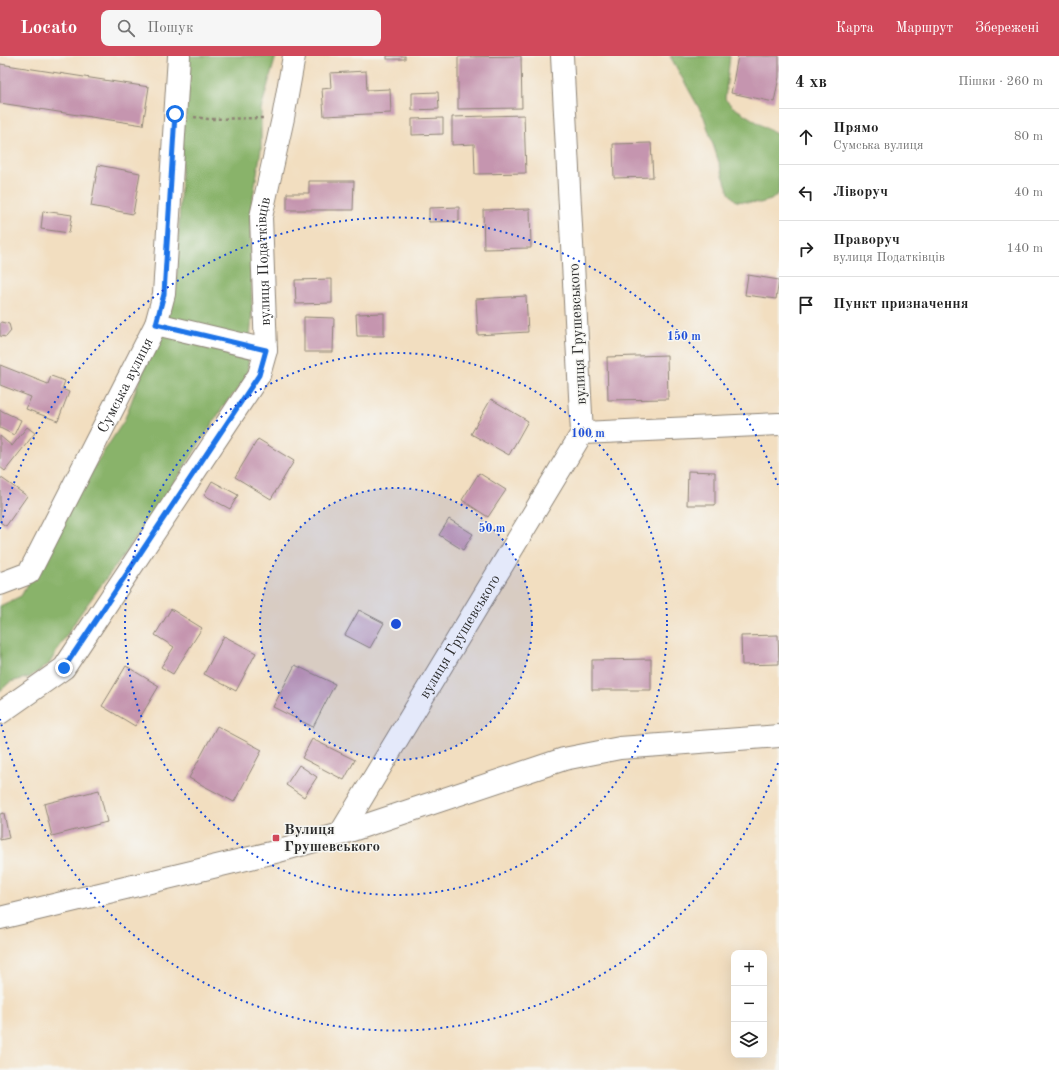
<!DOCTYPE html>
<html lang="uk">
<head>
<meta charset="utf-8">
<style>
	:root { --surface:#fff; --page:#f6f6f6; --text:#222; --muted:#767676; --line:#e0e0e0; --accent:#d1495b }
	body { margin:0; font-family:"Old Standard TT",serif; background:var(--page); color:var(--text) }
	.controls { position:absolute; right:12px; bottom:12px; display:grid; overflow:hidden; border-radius:8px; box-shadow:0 4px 16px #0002 }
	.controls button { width:36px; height:36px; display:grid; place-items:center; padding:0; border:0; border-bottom:1px solid var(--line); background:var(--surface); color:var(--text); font:20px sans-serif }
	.stop { position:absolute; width:12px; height:12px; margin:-9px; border:3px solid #1a73e8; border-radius:50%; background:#fff }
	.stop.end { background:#1a73e8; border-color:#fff; box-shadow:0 1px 4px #0008 }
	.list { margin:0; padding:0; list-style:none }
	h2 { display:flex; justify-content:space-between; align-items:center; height:52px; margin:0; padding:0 16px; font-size:17px }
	h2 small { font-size:13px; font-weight:400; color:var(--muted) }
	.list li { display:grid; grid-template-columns:26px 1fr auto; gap:12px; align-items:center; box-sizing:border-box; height:56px; padding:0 16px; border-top:1px solid var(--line) }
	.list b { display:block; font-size:15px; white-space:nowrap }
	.list p { margin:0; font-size:13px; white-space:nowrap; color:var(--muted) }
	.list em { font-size:13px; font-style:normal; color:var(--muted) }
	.icon { flex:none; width:22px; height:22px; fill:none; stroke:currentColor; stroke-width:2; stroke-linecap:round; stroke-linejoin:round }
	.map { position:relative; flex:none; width:779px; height:1014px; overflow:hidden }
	header { display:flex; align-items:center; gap:24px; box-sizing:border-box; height:56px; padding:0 20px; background:var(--accent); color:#fff }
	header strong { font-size:19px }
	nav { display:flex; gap:22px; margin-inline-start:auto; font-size:14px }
	.search { width:280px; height:36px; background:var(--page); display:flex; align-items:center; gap:10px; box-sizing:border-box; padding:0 14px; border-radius:8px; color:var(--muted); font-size:15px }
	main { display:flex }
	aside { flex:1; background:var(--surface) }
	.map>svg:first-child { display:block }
	.forest { fill:#89b36b; stroke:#5a6f4b }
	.building { fill:#c595af }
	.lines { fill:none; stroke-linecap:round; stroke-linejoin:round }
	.minor-casing { stroke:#8e8476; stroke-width:24 }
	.path { stroke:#8e8476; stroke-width:2.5; stroke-dasharray:3 3; stroke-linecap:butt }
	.minor { stroke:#fff; stroke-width:22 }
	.route { stroke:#1a73e8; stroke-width:5 }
	.ring { fill:none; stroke:#1d4ed8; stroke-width:2; stroke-dasharray:2 4 }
	.poi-dot { fill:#d1495b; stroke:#f6f6f2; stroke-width:1.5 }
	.labels { text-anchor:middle; stroke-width:3; stroke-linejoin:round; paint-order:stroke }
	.street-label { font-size:15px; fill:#2b2b2b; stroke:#f6f6f2 }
	.poi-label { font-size:15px; font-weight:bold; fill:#2b2b2b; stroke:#f6f6f2; text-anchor:start }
	.centre { fill:#1d4ed8; stroke:#f6f6f2; stroke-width:2 }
	.ring-label { font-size:12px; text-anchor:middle; font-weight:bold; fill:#1d4ed8; stroke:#f6f6f2; stroke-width:3; stroke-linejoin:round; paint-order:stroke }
</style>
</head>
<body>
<header>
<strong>Locato</strong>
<div class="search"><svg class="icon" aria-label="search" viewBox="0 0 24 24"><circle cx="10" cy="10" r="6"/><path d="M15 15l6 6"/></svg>Пошук</div>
<nav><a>Карта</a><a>Маршрут</a><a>Збережені</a></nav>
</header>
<main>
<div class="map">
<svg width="779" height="1014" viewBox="0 0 779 1014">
	<rect width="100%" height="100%" fill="#f6f6f2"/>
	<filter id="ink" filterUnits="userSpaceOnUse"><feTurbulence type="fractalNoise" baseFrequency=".025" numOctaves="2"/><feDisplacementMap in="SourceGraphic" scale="8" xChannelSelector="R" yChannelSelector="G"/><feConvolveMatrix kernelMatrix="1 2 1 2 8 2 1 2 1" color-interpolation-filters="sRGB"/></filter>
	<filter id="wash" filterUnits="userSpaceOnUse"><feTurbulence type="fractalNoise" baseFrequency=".012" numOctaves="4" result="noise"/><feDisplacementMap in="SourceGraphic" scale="16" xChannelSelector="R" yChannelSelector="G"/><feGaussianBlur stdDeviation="0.9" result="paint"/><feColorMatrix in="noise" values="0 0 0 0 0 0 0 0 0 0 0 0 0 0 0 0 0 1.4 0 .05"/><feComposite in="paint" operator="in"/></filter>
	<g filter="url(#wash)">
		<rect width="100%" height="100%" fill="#f2dec0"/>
		<!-- forest -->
		<g class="forest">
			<polygon points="186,0 276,0 261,53 261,94 250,158 252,257 247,323 225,348 164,443 78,561 49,608 30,621 10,626 0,635 0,550 21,540 66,462 74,441 124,365 157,278 168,259 177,217"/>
			<polygon points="670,0 730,0 725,43 733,51 779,80 779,137 771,144 760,147 736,145 729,137 704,61"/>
		</g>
		<g id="blocks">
			<!-- building -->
			<g class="building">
				<rect x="387" y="0" width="18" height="3"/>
				<polygon points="521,0 522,52 458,53 458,1"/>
				<polygon points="738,0 779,0 779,21 774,46 731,37"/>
				<polygon points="0,8 149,31 143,69 0,47"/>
				<polygon points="366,15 367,34 390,33 391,57 324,60 322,33 331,32 330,17"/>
				<polygon points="438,36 439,53 412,54 412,37"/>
				<polygon points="524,59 526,117 475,118 474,88 452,89 452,61"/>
				<polygon points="443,62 443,78 412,79 412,63"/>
				<polygon points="651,87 653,121 614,122 613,88"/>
				<polygon points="98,109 140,117 133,158 91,150"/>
				<polygon points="309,125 354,125 353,154 287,154 287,137 309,137"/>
				<polygon points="459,151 459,165 429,166 429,152"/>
				<polygon points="530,153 531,192 484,193 483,154"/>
				<polygon points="43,155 72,159 69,177 41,173"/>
				<polygon points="748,219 779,224 776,243 745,239"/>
				<polygon points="332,223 332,247 296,248 295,224"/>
				<polygon points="526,240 528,276 478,279 476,243"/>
				<polygon points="384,257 384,280 357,280 356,258"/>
				<polygon points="304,261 334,262 333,296 304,296"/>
				<polygon points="1,266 9,268 11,275 6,281 0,280 0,267"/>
				<polygon points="667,299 668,343 608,344 607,301"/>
				<polygon points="0,309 48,328 51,320 65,325 62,333 69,336 58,365 26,353 31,341 0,329"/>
				<polygon points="491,343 528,365 509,399 471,378"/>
				<polygon points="0,354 21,364 14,379 0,372"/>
				<polygon points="27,371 35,377 5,415 0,411 0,380 12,390"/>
				<polygon points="258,383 294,405 271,443 235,421"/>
				<polygon points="688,415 715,416 715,449 687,449"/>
				<polygon points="479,417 506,434 488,461 462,444"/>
				<polygon points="0,421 27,440 6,470 0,466"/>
				<polygon points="212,425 238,439 230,453 204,439"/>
				<polygon points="449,463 473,478 463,494 439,479"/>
				<polygon points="171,553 202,572 173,618 161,611 174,591 155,579"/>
				<polygon points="359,554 384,567 370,592 345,579"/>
				<polygon points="778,579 779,608 742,609 741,580"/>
				<polygon points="224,580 256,597 236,635 204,618"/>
				<polygon points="651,603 651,634 592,634 592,604"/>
				<polygon points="295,609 335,628 313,671 273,651"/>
				<polygon points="126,610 159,630 135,670 102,650"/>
				<polygon points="217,670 262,694 234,746 189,722"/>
				<polygon points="312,683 355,704 344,724 302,702"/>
				<polygon points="299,709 317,721 304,741 286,729"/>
				<polygon points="99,734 107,766 52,780 44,748"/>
				<polygon points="4,757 9,782 0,784 0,758"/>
			</g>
		</g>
	</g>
	<g filter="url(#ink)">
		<use href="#blocks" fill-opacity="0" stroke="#8e8476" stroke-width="1"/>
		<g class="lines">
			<!-- minor casing -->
			<g class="minor-casing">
				<g id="minor">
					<polyline points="156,268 266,294"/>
					<polyline points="582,377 779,368"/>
					<path id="s1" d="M0 528 29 517 156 268 164 238 179 0"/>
					<path id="s2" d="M0 657 64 612 259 319 266 294 261 161 283 62 294 0"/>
					<path id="s3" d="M340 778 582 377 562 0"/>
					<polyline points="0,862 279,795 340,778 564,703 620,692 779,680"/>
				</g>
			</g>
			<!-- path -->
			<polyline class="path" points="194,61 208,63 263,62"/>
			<!-- minor -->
			<use href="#minor" class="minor"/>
		</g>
	</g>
	<g class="lines" filter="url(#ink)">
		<!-- route -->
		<polyline class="route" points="64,612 259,319 266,294 156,268 164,238 175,58"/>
	</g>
	<!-- distance rings -->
	<circle cx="396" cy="568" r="136" fill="#1d4ed8" fill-opacity=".12"/>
	<g class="ring">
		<circle cx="396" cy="568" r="136"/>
		<circle cx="396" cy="568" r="271"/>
		<path d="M778 707A407 407 0 0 1 0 663M0 473A407 407 0 0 1 778 429"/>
	</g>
	<!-- markers -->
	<rect class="poi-dot" x="272" y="778" width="8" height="8" rx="2"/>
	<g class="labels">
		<!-- street labels -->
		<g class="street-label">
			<text dy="5" stroke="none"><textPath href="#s2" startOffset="545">вулиця Податківців</textPath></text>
			<text transform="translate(577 278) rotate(-93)" y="5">вулиця Грушевського</text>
			<text dy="5" stroke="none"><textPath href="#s1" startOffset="242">Сумська вулиця</textPath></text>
			<text dy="5" stroke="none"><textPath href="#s3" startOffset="231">вулиця Грушевського</textPath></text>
		</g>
		<!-- poi labels -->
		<g class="poi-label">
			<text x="284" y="778">Вулиця<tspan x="284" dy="17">Грушевського</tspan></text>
		</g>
	</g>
	<circle cx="396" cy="568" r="6" class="centre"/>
	<g class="ring-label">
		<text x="684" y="284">150 m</text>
		<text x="588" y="381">100 m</text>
		<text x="492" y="476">50 m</text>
	</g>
</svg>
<div class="controls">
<button>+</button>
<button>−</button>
<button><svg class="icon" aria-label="layers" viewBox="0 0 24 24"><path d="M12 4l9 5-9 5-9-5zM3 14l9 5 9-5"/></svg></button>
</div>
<div class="stop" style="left:175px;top:58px"></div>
<div class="stop end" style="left:64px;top:612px"></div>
</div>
<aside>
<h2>4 хв<small>Пішки · 260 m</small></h2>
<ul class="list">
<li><svg class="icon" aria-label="ahead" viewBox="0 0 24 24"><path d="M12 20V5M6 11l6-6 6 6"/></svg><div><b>Прямо</b><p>Сумська вулиця</p></div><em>80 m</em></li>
<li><svg class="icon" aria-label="left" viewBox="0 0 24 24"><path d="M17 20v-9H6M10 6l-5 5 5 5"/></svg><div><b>Ліворуч</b></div><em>40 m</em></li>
<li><svg class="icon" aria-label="right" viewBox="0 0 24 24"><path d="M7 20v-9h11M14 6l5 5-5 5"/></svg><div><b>Праворуч</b><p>вулиця Податківців</p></div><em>140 m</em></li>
<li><svg class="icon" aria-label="arrive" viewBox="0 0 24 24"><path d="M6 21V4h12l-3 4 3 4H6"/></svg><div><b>Пункт призначення</b></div></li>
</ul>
</aside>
</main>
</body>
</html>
